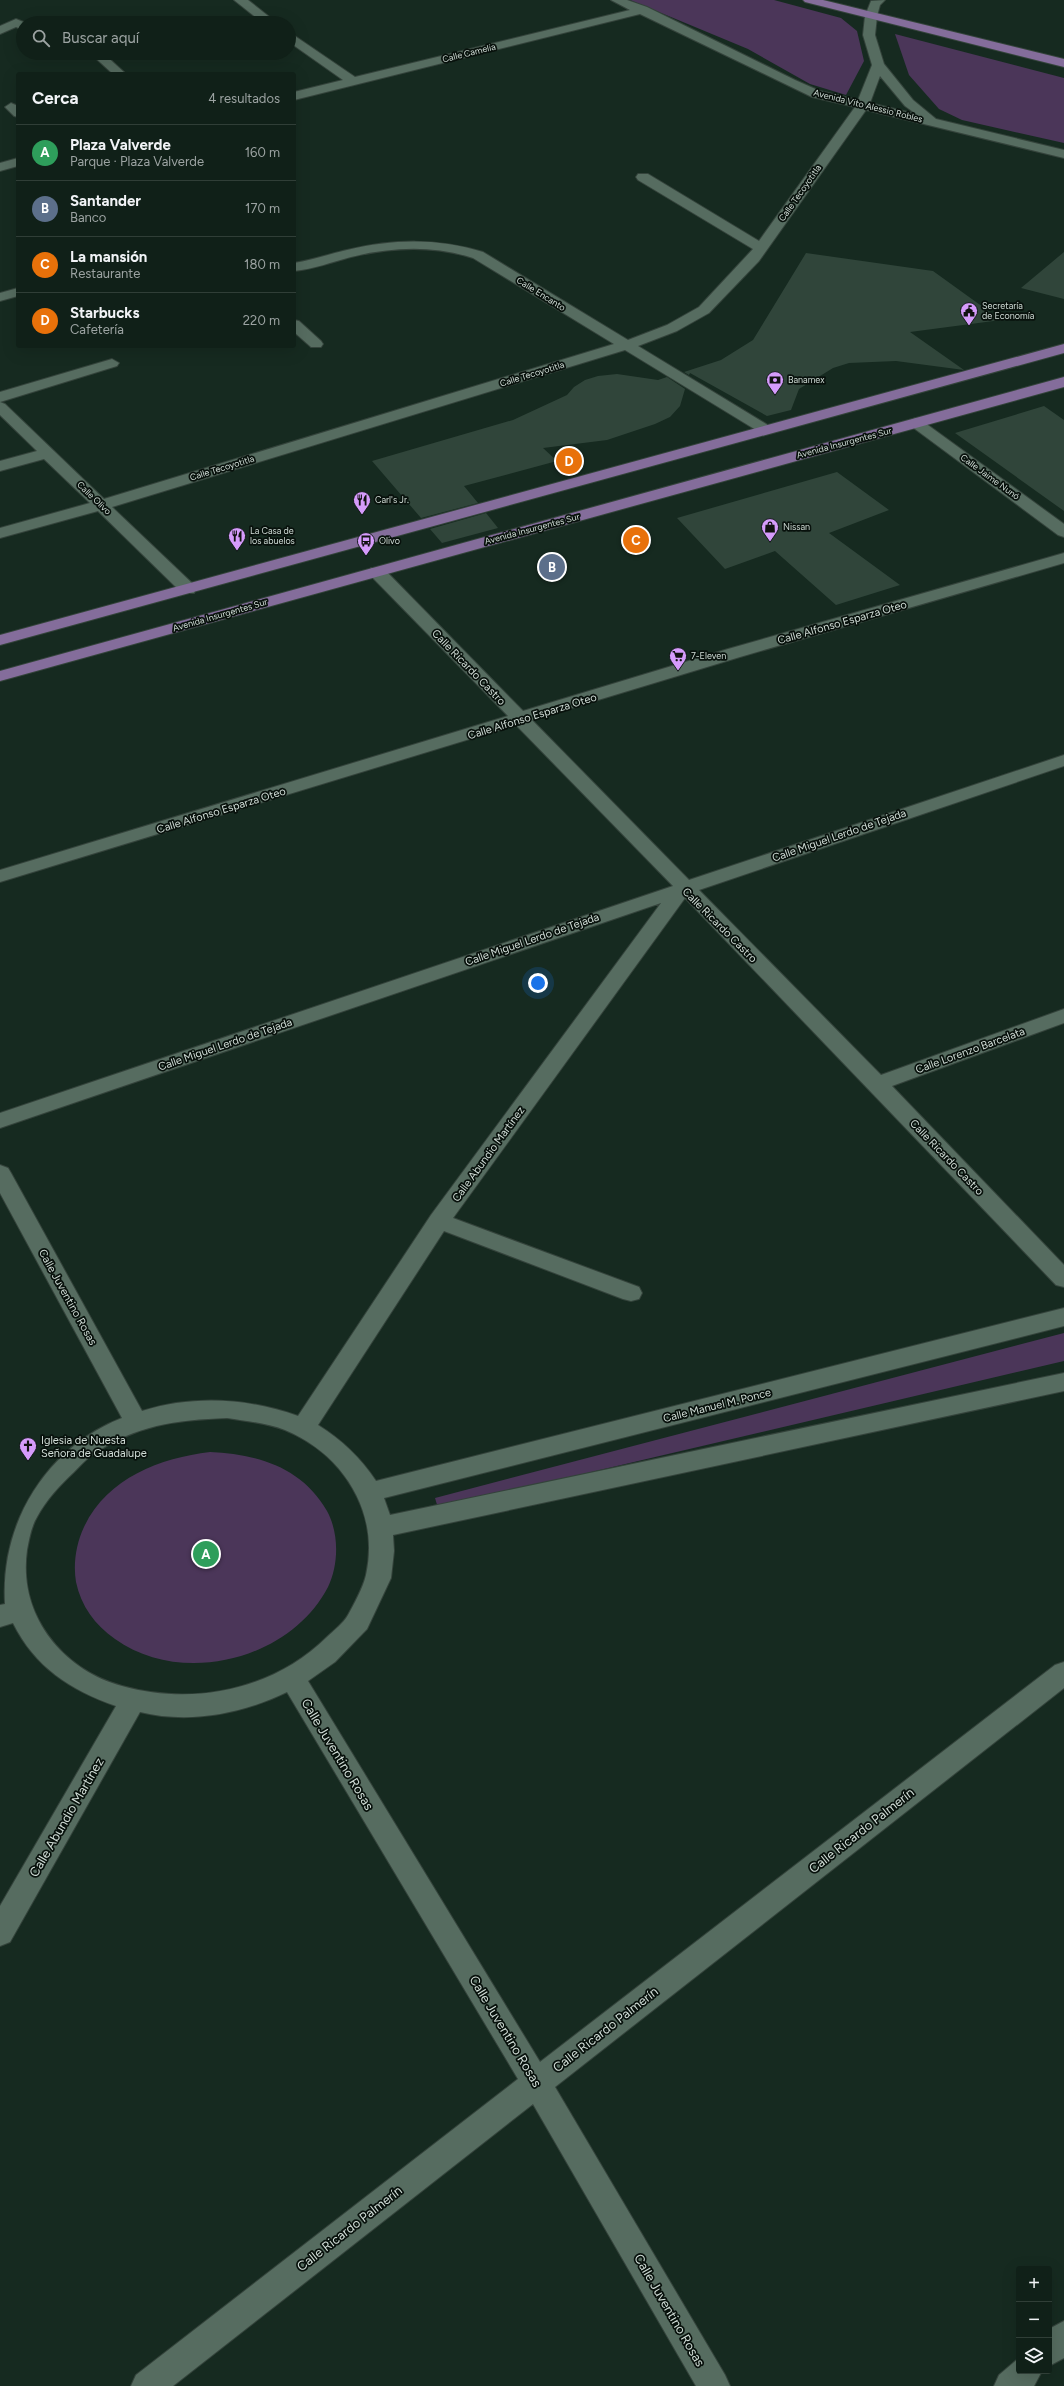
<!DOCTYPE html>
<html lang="es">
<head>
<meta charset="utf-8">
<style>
	:root { --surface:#102018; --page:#1e2d25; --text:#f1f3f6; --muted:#9ca3a2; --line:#303e37; --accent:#d59bfb }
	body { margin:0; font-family:Figtree,sans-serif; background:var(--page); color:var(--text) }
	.controls { position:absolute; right:12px; bottom:12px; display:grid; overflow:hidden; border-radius:4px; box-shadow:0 4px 16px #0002 }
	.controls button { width:36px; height:36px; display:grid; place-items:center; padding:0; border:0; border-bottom:1px solid var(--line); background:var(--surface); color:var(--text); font:20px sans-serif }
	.you { position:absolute; left:538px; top:983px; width:14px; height:14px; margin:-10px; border:3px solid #fff; border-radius:50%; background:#1a73e8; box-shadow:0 0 0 6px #1a73e833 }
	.badge { display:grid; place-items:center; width:26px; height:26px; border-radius:50%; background:var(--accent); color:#fff; font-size:13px; font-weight:700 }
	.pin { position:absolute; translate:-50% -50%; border:2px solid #fff; box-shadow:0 1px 4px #0006 }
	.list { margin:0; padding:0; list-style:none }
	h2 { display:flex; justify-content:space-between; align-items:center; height:52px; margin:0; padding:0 16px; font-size:17px }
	h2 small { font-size:13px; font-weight:400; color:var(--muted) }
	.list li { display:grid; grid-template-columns:26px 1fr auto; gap:12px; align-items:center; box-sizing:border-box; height:56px; padding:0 16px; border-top:1px solid var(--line) }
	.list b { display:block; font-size:15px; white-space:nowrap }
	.list p { margin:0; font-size:13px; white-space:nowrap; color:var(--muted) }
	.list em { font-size:13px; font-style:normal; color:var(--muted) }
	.icon { flex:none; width:22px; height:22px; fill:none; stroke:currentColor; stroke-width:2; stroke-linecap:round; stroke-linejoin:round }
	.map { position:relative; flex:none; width:1064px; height:2386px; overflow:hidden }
	.search { position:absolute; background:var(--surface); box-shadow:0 4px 16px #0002; left:16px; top:16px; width:280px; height:44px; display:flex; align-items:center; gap:10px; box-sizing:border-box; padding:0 14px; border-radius:22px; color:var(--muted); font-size:15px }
	.panel { position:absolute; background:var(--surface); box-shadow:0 4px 16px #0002; left:16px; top:72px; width:280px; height:276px; border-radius:4px }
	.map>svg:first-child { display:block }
	.green { fill:#4b3659 }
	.building { fill:#30453a }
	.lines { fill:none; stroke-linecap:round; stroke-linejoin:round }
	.minor-casing { stroke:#34433b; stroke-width:2 }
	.major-casing { stroke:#34433b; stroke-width:2 }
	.minor { fill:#566c60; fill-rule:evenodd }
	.major { fill:#846d9b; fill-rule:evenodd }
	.labels { text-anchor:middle; stroke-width:3.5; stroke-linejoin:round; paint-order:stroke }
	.far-street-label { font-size:9px; fill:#d1ddd7; stroke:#08110c }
	.far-poi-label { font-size:9px; fill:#d1ddd7; stroke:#08110c; text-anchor:start }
	.street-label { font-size:11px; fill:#d1ddd7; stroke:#08110c }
	.poi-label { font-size:11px; fill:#d1ddd7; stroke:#08110c; text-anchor:start }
	.near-street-label { font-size:13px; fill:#d1ddd7; stroke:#08110c }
</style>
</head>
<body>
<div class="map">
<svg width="1064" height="2386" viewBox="0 0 1064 2386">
	<rect width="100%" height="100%" fill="#162a20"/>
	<!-- green -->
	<g class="green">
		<polygon points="630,0 774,0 841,18 857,31 864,61 846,95 810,84 748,49"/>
		<polygon points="895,34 1064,78 1064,143 962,120 939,109 909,75"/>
		<polygon points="1064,1333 1064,1361 438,1508 435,1498"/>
		<path d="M210 1452C257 1454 302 1467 327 1511 339 1533 339 1564 328 1587 290 1660 182 1687 115 1639 95 1625 81 1606 76 1582 73 1564 76 1544 84 1527 107 1478 160 1458 210 1452Z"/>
	</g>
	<!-- building -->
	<g class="building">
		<polygon points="1064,252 1064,299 1021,288"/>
		<polygon points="806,253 933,271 1001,320 910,332 964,370 896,361 849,363 833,368 799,389 791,410 767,416 690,373 689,375 684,372 721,360 753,340"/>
		<polygon points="617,374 658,380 667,377 685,389 680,406 670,417 655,424 607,440 543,448 557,461 464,486 478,503 421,518 372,461 513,420 567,395 574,387 585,380 598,376"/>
		<polygon points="1044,406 1064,420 1064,511 955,433"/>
		<polygon points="837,472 889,510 829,533 900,585 836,605 775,551 725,569 677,518"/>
		<polygon points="486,513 498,528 442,543 430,529"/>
	</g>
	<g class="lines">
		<!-- minor casing -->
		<g class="minor-casing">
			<g id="minor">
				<polygon points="234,0 248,0 277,23 263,23"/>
				<path d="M611 0H627L647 7 795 80 820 91 858 100 872 65 863 35 865 16 871 1 885 0 880 5 877 16 875 35 884 64 913 100 936 119 1064 150V158L866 110 759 261 709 313 677 331 638 346 771 427 774 430 771 433H761L625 350 112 507 194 585 196 589 194 593H182L98 511 0 538V528L90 503 44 459 0 471V461L37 451 0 415V402L5 404 104 499 614 344 473 258C433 245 392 247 351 257 332 262 314 269 294 271V263C312 260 330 254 347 250 394 239 437 238 483 252L628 340 667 325 699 307 753 249 638 180 636 177 638 174H648L759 241 855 107 812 97 640 14 294 100V92L343 80 289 42V32L355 77 630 10ZM880 76 905 106 916 114 870 103Z"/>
				<polygon points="16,19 26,23 23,23 23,30 16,27 0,34 0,26"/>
				<polygon points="90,53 103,53 126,74 113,74"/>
				<polygon points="11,103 18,106 18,117 14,116 5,107"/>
				<polygon points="18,158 18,166 0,171 0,163"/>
				<polygon points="18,288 18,296 0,301 0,293"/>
				<polygon points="294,320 299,321 321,341 323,344 321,347 311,347 294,332"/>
				<polygon points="112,359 119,363 117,366 0,402 0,392"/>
				<polygon points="916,418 921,420 1064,524 1064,537 1058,535 911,426 908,423 911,420"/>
				<path d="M1064 553V563L740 657 532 720 689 880 1064 755V766L699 890 881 1075 1064 1009V1023L892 1086 1064 1265V1287L1056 1285 685 898 453 1218 639 1287 642 1293 639 1299 631 1301 623 1299 444 1231 318 1425C342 1440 360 1457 376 1481L1064 1308V1326L384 1498 390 1515 1064 1373V1391L393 1535 394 1551 391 1578 367 1629 335 1662 308 1681 540 2062 1055 1665 1064 1662V1688L555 2087 725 2375 730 2386H696L533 2104 173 2386H131L136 2375 518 2079 287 1692C242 1714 189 1724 140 1712L10 1942 0 1946V1906L116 1706C70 1690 35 1667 13 1623L0 1627V1605L5 1604C0 1521 48 1447 122 1418L0 1193V1165L8 1168 11 1173 142 1411C193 1395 248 1398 298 1416L431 1215 661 903 0 1128V1113L673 886 516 725 0 882V870L508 716 371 576 369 572 371 568H383L523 711 728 649ZM227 1418C246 1421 267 1423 285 1430 343 1454 380 1512 366 1575 363 1588 354 1604 348 1615 343 1624 334 1630 327 1637 273 1690 194 1706 122 1686 61 1669 18 1614 27 1550 29 1540 31 1527 37 1517 46 1500 60 1485 74 1472 80 1466 85 1460 92 1455 136 1425 175 1420 227 1418Z"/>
				<polygon points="1064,2321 1064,2358 1049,2366 1049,2329"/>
				<polygon points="1019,2358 1019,2371 1042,2371 1034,2386 994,2386 999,2375"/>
			</g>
		</g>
		<!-- major casing -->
		<g class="major-casing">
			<g id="major">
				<polygon points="803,0 823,0 1064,59 1064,67 805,2"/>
				<polygon points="1064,344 1064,353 0,645 0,635"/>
				<polygon points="1064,377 1064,387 0,681 0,671"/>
			</g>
		</g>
		<!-- minor -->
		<use href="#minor" class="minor"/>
		<!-- major -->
		<use href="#major" class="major"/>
	</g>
	<!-- icons -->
	<defs>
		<g id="civic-pin" transform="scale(0.9)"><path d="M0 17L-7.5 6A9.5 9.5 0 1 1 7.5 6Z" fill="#d59bfb" stroke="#08110c"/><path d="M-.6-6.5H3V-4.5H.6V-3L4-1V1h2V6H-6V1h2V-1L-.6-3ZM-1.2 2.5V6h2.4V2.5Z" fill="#111"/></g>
		<g id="bank-pin" transform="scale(0.9)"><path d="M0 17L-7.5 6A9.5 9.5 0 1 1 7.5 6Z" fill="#d59bfb" stroke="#08110c"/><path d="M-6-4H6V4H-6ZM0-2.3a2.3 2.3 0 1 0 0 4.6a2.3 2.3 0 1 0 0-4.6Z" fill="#111"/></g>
		<g id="restaurant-pin" transform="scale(0.9)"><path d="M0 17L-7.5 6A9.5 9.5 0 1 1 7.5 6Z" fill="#d59bfb" stroke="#08110c"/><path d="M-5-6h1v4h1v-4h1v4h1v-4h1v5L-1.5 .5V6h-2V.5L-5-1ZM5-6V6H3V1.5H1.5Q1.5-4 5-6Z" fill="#111"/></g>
		<g id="shop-pin" transform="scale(0.9)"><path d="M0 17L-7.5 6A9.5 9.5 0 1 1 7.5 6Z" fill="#d59bfb" stroke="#08110c"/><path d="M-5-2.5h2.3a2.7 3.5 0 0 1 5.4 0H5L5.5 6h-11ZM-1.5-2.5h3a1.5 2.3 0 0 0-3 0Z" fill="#111"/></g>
		<g id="bus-pin" transform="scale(0.9)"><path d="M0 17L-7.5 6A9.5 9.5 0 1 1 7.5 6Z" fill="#d59bfb" stroke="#08110c"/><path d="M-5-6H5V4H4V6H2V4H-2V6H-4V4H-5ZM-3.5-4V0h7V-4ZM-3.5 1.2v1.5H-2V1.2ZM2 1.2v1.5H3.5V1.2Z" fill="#111"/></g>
		<g id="supermarket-pin" transform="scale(0.9)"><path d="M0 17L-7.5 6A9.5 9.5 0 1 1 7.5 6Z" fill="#d59bfb" stroke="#08110c"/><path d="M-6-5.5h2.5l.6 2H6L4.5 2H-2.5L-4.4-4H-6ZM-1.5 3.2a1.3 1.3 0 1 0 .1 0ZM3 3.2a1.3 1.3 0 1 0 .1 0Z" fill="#111"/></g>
		<g id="church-pin" transform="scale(0.9)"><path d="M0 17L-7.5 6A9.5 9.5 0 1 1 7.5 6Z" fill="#d59bfb" stroke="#08110c"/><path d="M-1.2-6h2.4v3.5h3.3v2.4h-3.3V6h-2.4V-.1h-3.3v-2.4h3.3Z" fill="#111"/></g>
	</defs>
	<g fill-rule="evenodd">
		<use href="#civic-pin" x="969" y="311"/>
		<use href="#bank-pin" x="775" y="380"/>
		<use href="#restaurant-pin" x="362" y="500"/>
		<use href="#shop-pin" x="770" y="527"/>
		<use href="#restaurant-pin" x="237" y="536"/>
		<use href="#bus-pin" x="366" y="541"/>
		<use href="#supermarket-pin" x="678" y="656"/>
		<use href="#church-pin" x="28" y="1446"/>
	</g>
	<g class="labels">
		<!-- far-street labels -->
		<g class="far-street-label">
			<text transform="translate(469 53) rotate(-14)" y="3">Calle Camelia</text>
			<text transform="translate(868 106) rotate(14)" y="3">Avenida Vito Alessio Robles</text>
			<text transform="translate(800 193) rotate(-55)" y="3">Calle Tecoyotitla</text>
			<text transform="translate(541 294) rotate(32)" y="3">Calle Encanto</text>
			<text transform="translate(532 374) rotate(-17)" y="3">Calle Tecoyotitla</text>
			<text transform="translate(844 443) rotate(-15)" y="3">Avenida Insurgentes Sur</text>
			<text transform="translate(222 468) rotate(-17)" y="3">Calle Tecoyotitla</text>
			<text transform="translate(990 477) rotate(36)" y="3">Calle Jaime Nunó</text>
			<text transform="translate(94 498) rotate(44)" y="3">Calle Olivo</text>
			<text transform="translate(532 529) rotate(-15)" y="3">Avenida Insurgentes Sur</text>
			<text transform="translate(220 615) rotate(-16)" y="3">Avenida Insurgentes Sur</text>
		</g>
		<!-- far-poi labels -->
		<g class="far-poi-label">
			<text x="982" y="309">Secretaría<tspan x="982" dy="10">de Economía</tspan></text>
			<text x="788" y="383">Banamex</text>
			<text x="375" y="503">Carl's Jr.</text>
			<text x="783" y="530">Nissan</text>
			<text x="250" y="534">La Casa de<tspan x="250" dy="10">los abuelos</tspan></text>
			<text x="379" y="544">Olivo</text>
			<text x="691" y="659">7-Eleven</text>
		</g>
		<!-- street labels -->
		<g class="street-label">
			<text transform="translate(842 622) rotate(-16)" y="4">Calle Alfonso Esparza Oteo</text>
			<text transform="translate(469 667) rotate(46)" y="4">Calle Ricardo Castro</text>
			<text transform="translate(532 716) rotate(-17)" y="4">Calle Alfonso Esparza Oteo</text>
			<text transform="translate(221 810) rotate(-17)" y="4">Calle Alfonso Esparza Oteo</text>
			<text transform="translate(839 835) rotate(-19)" y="4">Calle Miguel Lerdo de Tejada</text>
			<text transform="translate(720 925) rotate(45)" y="4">Calle Ricardo Castro</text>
			<text transform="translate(532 939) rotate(-19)" y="4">Calle Miguel Lerdo de Tejada</text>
			<text transform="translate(225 1044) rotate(-19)" y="4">Calle Miguel Lerdo de Tejada</text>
			<text transform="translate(970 1050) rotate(-20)" y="4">Calle Lorenzo Barcelata</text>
			<text transform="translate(488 1154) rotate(-54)" y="4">Calle Abundio Martínez</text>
			<text transform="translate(947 1157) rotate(46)" y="4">Calle Ricardo Castro</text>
			<text transform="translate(68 1297) rotate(61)" y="4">Calle Juventino Rosas</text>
			<text transform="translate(717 1405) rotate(-14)" y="4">Calle Manuel M. Ponce</text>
		</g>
		<!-- poi labels -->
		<g class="poi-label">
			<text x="41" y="1444">Iglesia de Nuesta<tspan x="41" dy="13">Señora de Guadalupe</tspan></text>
		</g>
		<!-- near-street labels -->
		<g class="near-street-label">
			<text transform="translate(338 1754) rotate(59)" y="5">Calle Juventino Rosas</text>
			<text transform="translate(66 1817) rotate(-60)" y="5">Calle Abundio Martínez</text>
			<text transform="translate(861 1830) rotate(-38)" y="5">Calle Ricardo Palmerín</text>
			<text transform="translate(605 2029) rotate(-38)" y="5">Calle Ricardo Palmerín</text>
			<text transform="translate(506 2031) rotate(59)" y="5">Calle Juventino Rosas</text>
			<text transform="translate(349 2228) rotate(-38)" y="5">Calle Ricardo Palmerín</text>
			<text transform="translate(670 2310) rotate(60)" y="5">Calle Juventino Rosas</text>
		</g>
	</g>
</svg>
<div class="controls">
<button>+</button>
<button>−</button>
<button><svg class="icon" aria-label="layers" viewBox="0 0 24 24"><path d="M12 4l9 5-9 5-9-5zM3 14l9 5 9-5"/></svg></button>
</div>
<div class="you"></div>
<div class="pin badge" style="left:206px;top:1554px;background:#2e9e5b">A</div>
<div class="pin badge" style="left:552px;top:567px;background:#5c6f8a">B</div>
<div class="pin badge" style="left:636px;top:540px;background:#e8710a">C</div>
<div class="pin badge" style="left:569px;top:461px;background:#e8710a">D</div>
<div class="search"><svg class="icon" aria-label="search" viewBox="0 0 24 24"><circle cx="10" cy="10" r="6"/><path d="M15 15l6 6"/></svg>Buscar aquí</div>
<section class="panel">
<h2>Cerca<small>4 resultados</small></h2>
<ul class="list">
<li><span class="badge" style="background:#2e9e5b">A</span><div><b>Plaza Valverde</b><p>Parque · Plaza Valverde</p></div><em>160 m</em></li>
<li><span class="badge" style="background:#5c6f8a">B</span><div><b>Santander</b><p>Banco</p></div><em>170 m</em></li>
<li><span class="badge" style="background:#e8710a">C</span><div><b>La mansión</b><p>Restaurante</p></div><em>180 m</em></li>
<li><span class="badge" style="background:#e8710a">D</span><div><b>Starbucks</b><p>Cafetería</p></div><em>220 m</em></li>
</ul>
</section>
</div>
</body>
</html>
